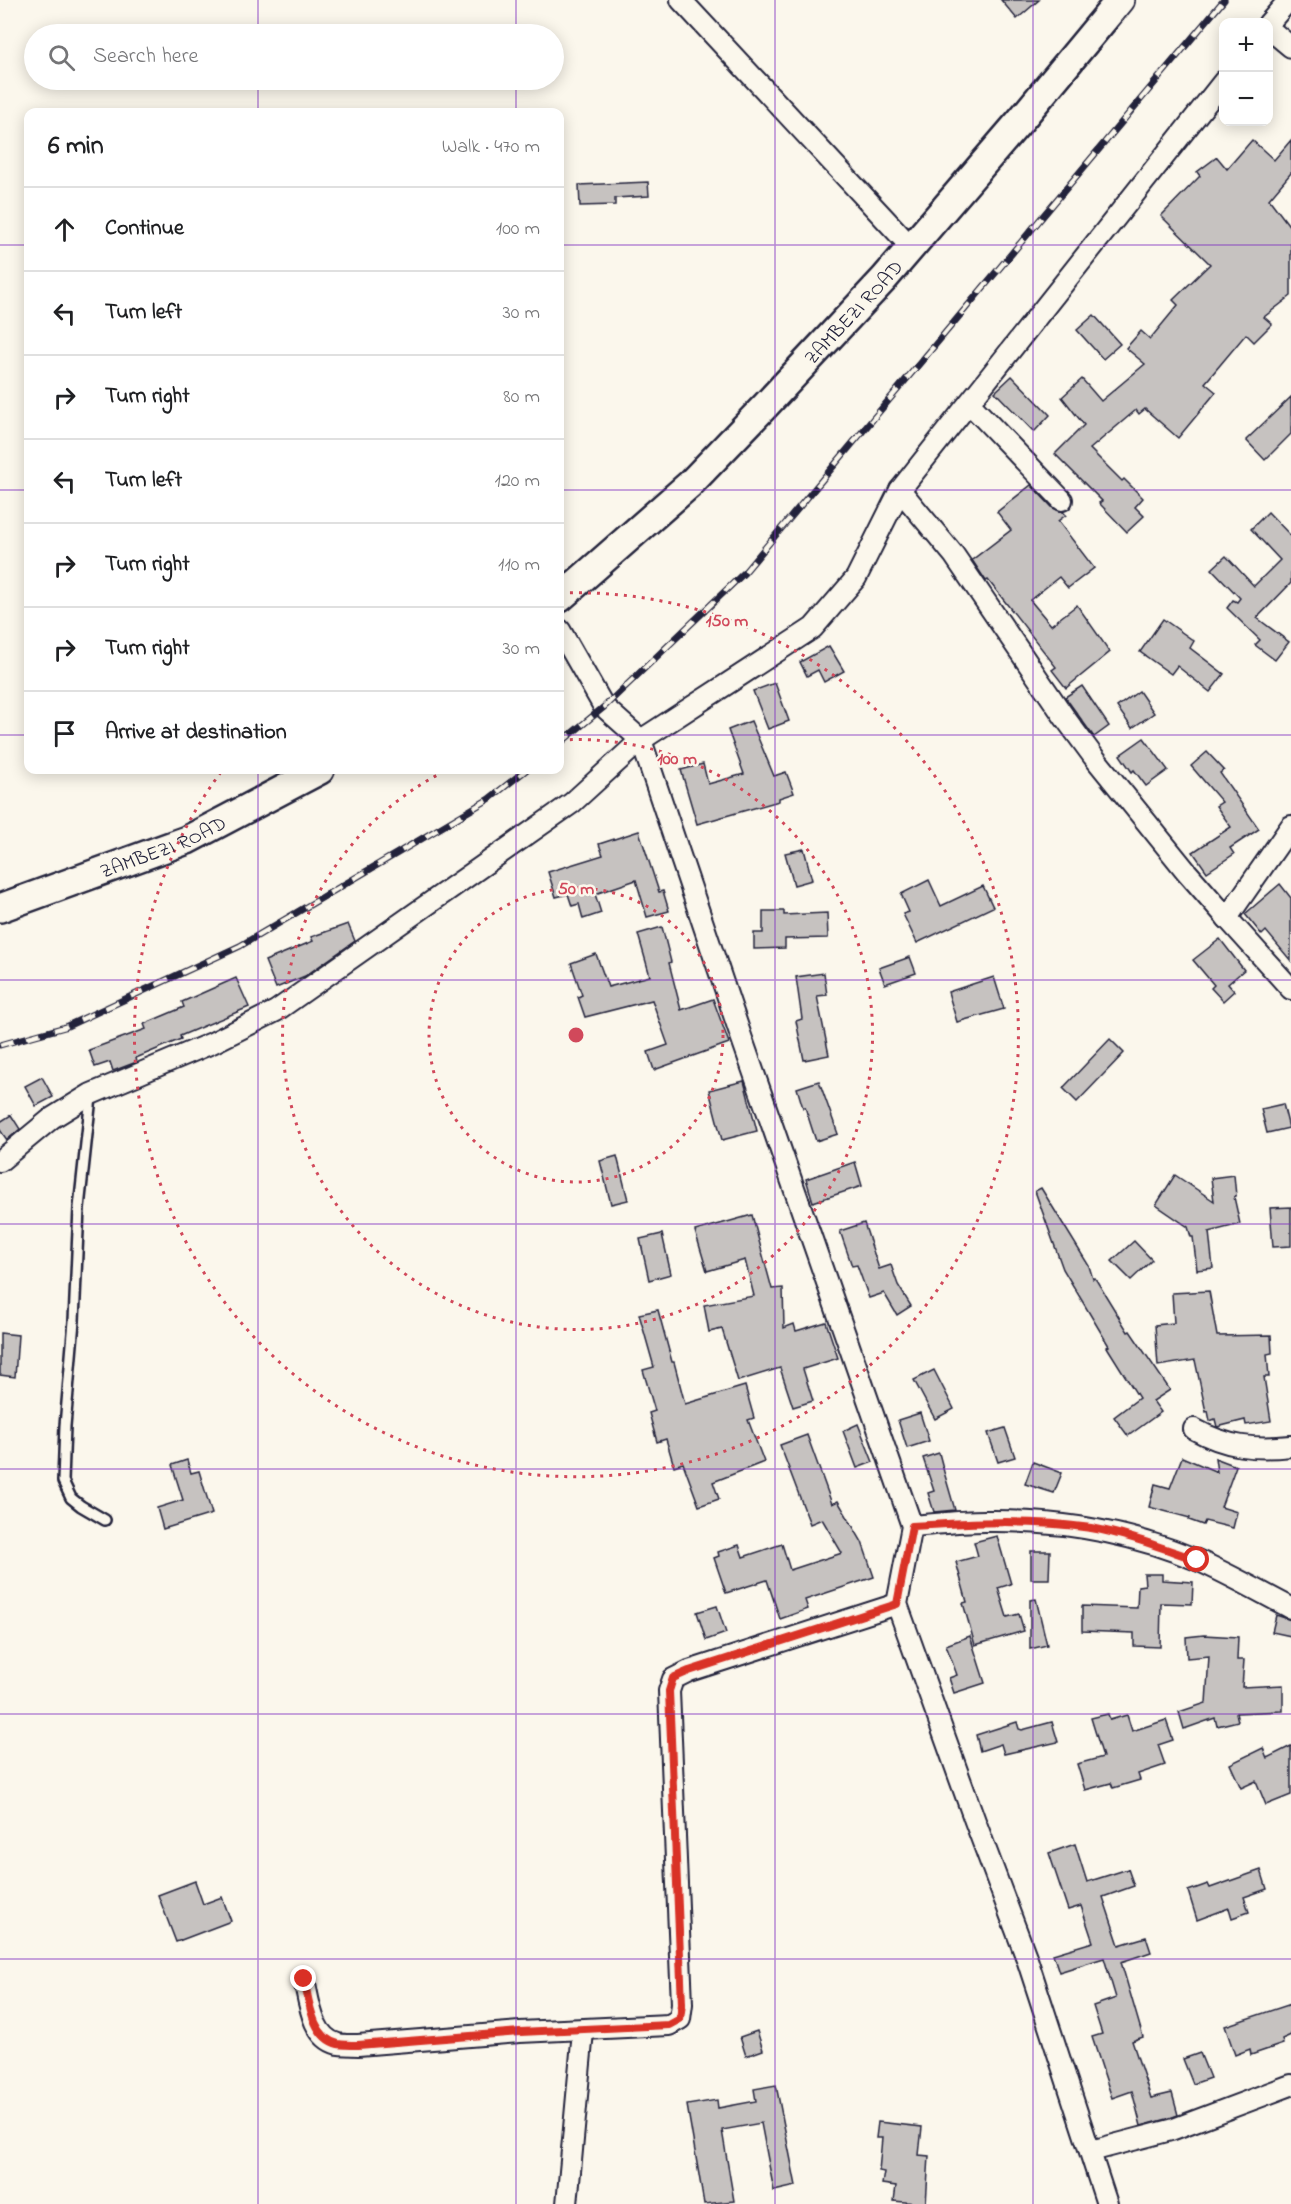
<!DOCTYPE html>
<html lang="en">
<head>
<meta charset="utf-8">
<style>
	:root { --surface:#fff; --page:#f2f2f2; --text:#202124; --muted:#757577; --line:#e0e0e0 }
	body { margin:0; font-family:"Indie Flower",sans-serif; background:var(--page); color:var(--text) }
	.controls { position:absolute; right:18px; top:18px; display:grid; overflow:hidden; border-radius:12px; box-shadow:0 3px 15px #0003 }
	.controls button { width:54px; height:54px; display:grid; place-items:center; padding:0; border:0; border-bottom:2px solid var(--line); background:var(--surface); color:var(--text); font:30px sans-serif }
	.stop { position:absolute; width:18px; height:18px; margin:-14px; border:4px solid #d93025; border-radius:50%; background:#fff }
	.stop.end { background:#d93025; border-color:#fff; box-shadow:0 2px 6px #0008 }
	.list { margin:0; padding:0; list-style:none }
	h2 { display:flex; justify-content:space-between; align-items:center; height:78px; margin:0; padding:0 24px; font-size:26px }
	h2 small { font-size:20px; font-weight:400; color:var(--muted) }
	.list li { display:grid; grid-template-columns:39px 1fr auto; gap:18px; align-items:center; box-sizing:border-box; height:84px; padding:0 24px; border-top:2px solid var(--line) }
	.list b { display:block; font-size:22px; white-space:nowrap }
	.list em { font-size:20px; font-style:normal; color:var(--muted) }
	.icon { flex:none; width:33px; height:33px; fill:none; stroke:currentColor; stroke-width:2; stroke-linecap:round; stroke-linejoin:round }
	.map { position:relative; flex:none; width:1291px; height:2204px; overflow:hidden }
	.search { position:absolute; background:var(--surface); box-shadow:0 3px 15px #0003; left:24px; top:24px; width:540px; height:66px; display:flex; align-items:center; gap:15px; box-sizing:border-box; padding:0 21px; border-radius:33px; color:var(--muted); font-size:22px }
	.panel { position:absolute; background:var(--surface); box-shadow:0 3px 15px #0003; left:24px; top:108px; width:540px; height:666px; border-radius:12px }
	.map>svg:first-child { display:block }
	.building { fill:#c6c2c0; stroke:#22223b; stroke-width:1.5 }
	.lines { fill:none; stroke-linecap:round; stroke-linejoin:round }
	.lane-casing { stroke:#22223b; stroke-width:14 }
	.street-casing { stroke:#22223b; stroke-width:24 }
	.secondary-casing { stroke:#22223b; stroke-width:32 }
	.lane { stroke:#fbf7ec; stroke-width:9 }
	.street { stroke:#fbf7ec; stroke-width:20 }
	.secondary { stroke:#fbf7ec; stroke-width:27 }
	.rail-casing { stroke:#22223b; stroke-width:7 }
	.rail { stroke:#fbf7ec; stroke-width:4.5; stroke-dasharray:14; stroke-linecap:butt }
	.route { stroke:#d93025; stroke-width:8 }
	.grid { fill:none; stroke:#7b2cbf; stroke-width:1.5; stroke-opacity:0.55 }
	.ring { fill:none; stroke:#d1495b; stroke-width:3; stroke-dasharray:3 6 }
	.labels { text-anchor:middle; stroke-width:5; stroke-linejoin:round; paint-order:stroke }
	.street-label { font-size:20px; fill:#22223b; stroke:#fbf7ec }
	.centre { fill:#d1495b; stroke:#fbf7ec; stroke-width:3 }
	.ring-label { font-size:18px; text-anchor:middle; font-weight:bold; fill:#d1495b; stroke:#fbf7ec; stroke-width:5; stroke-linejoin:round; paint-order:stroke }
</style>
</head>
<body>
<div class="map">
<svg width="1291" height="2204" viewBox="0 0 1291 2204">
	<rect width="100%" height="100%" fill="#fbf7ec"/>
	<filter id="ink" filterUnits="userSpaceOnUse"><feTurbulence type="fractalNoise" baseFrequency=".0167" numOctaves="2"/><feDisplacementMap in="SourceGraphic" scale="12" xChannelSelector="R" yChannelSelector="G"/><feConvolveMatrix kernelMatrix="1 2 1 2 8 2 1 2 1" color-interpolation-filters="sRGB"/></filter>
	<g filter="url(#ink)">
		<!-- building -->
		<g class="building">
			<polygon points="1001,0 1039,0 1017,19"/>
			<polygon points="1252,140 1274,160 1291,140 1291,173 1269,199 1291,228 1291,296 1264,317 1272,324 1254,342 1246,334 1205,383 1216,392 1178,438 1145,409 1139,414 1136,410 1090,449 1122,481 1124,479 1143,498 1135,507 1144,516 1127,532 1099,503 1102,501 1055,454 1084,425 1062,397 1082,379 1101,401 1145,364 1126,348 1141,331 1150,339 1178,305 1173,300 1210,264 1161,216 1200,176 1197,172 1217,157 1227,169"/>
			<polygon points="648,182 649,196 615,198 615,205 580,206 579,185"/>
			<polygon points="1094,315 1120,344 1103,359 1077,330"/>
			<polygon points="1012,376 1050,415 1034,432 995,392"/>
			<polygon points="1291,397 1291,434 1265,460 1246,440"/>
			<polygon points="1031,485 1053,508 1063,512 1066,515 1058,521 1094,568 1068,588 1059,577 1030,600 1051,625 1077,605 1110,652 1066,688 1052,670 1056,667 988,580 986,581 972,560 1011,530 997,512"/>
			<polygon points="1268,512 1291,536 1291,583 1257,618 1289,642 1275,660 1255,645 1260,640 1227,608 1233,600 1237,602 1240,598 1212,569 1226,556 1254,586 1280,560 1251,529"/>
			<polygon points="1163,619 1194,641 1190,648 1224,674 1210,692 1177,666 1171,674 1140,652"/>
			<polygon points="829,646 844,671 824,682 818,670 807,676 800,662"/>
			<polygon points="775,683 789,721 768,729 753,691"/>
			<polygon points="1082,686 1109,726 1094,737 1065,697"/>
			<polygon points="1139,691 1154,713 1132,728 1117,707"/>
			<polygon points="751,721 774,776 786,772 794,793 779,798 779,801 697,824 681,770 703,764 708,784 744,774 728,730"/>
			<polygon points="1144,738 1168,770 1146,786 1134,770 1132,772 1120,755"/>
			<polygon points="1207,752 1224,770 1220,773 1259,829 1230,848 1234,854 1207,872 1193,852 1231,827 1216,806 1222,802 1191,766"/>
			<polygon points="639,831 659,892 663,891 669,911 647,917 636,880 595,894 601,913 583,919 579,904 572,906 568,894 556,897 548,872 603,855 599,844"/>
			<polygon points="804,849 812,880 794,885 785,853"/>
			<polygon points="929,880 941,906 983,886 993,907 917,943 903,914 909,912 901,894"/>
			<polygon points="1280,884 1291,898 1291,961 1266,931 1262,935 1245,914"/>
			<polygon points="763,911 784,911 784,915 827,913 828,938 785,939 785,948 754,949 754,933 763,933"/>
			<polygon points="348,924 355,941 305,976 276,988 265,961 313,941 311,937"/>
			<polygon points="662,927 671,962 669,963 681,1010 713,999 729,1043 654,1070 648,1052 668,1045 652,1000 585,1017 578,997 582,995 571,963 596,954 608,987 650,976 638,934"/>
			<polygon points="1220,939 1244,970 1228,984 1234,991 1223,1001 1211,988 1214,985 1193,960"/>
			<polygon points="910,957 916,973 885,984 879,968"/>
			<polygon points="824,973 827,995 817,996 829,1055 804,1060 796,1021 802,1019 796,977"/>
			<polygon points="994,977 1004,1009 957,1022 948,992"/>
			<polygon points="236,978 249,1007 180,1036 181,1039 136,1058 137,1062 134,1063 113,1071 110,1062 95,1067 89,1050 146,1029 144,1024 184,1007 182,1002"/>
			<polygon points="1110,1039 1124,1053 1077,1102 1063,1088"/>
			<polygon points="42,1077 53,1097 36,1106 25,1086"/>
			<polygon points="744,1081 757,1131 722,1140 709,1090"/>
			<polygon points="819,1081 838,1134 816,1141 805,1107 803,1108 797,1088"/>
			<polygon points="1283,1104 1289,1128 1267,1133 1261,1109"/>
			<polygon points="11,1115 20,1129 7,1140 0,1130 0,1122"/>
			<polygon points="617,1156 628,1200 611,1204 600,1161"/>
			<polygon points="855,1162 862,1186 813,1202 806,1179"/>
			<polygon points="1175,1175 1214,1201 1211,1178 1234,1175 1236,1196 1234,1197 1240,1224 1209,1232 1213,1268 1197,1270 1193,1237 1191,1237 1188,1227 1156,1205"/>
			<polygon points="1041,1188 1089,1266 1093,1279 1095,1278 1128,1332 1130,1331 1170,1390 1153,1401 1161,1412 1128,1436 1114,1417 1139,1398 1107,1347 1109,1346 1063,1269 1035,1191"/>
			<polygon points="1291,1207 1291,1246 1273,1247 1270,1208"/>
			<polygon points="752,1215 772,1289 783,1288 784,1328 794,1324 796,1331 826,1322 838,1358 803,1369 813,1401 793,1407 780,1368 738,1381 722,1329 709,1332 704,1305 754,1296 745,1260 707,1271 695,1231"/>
			<polygon points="864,1223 879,1269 891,1265 898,1285 911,1306 897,1315 884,1293 869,1298 857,1265 852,1266 840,1231"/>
			<polygon points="662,1234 671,1274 649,1280 640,1239"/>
			<polygon points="1134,1241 1152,1260 1131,1280 1112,1261"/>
			<polygon points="1209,1291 1217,1336 1271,1335 1272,1353 1267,1354 1269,1377 1264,1377 1271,1421 1246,1425 1245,1420 1217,1427 1215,1419 1210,1421 1208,1411 1206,1412 1195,1360 1158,1366 1155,1325 1174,1323 1172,1293"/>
			<polygon points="658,1310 672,1362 674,1362 685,1404 745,1386 754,1418 748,1420 764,1462 713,1482 719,1499 699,1506 683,1463 674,1466 666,1439 657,1442 649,1413 655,1411 643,1370 654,1367 639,1314"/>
			<polygon points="0,1333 18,1335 15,1377 0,1375"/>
			<polygon points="934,1370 954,1409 935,1419 914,1380"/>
			<polygon points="920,1413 929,1441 907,1448 898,1420"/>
			<polygon points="858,1424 873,1462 857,1468 843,1431"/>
			<polygon points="1005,1428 1015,1457 998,1462 988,1433"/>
			<polygon points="807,1435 832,1504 838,1501 862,1542 874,1577 805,1600 808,1609 780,1619 767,1580 726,1593 714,1558 719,1556 718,1552 739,1545 743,1557 782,1544 790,1570 842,1553 822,1519 810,1524 780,1445"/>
			<polygon points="939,1453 944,1472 955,1510 934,1512 928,1493 934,1491 923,1458"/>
			<polygon points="1182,1457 1217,1472 1215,1458 1236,1466 1221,1507 1237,1512 1233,1528 1205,1521 1203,1525 1189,1520 1190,1518 1149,1507 1155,1484 1170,1488"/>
			<polygon points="187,1460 191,1473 199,1471 212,1514 163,1529 157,1508 183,1500 172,1465"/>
			<polygon points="1033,1462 1062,1473 1054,1493 1025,1484"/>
			<polygon points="997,1536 1011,1584 998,1588 1007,1617 1019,1614 1024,1631 975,1645 963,1603 967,1602 956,1562 978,1556 974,1542"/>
			<polygon points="1031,1551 1050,1551 1049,1579 1031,1579"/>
			<polygon points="1144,1574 1162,1574 1162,1580 1193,1582 1192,1604 1161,1603 1160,1647 1134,1646 1134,1633 1082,1631 1082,1606 1137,1608 1138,1586 1145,1585"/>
			<polygon points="1036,1599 1047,1645 1030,1649 1030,1600"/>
			<polygon points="717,1606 726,1633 706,1640 697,1612"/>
			<polygon points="1276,1615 1291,1620 1291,1636 1272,1632"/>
			<polygon points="1204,1635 1238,1637 1237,1660 1244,1660 1242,1687 1283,1685 1283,1711 1236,1713 1238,1721 1217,1726 1215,1718 1184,1729 1179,1712 1206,1703 1209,1656 1187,1658 1186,1637"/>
			<polygon points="970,1636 985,1683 954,1693 949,1678 957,1675 946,1645"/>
			<polygon points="1108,1714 1110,1720 1127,1715 1132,1731 1166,1720 1173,1740 1158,1745 1165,1765 1138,1774 1140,1780 1113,1788 1111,1783 1085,1790 1077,1764 1103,1757 1091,1718"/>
			<polygon points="1017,1722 1019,1729 1022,1730 1052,1722 1058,1742 1004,1754 1001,1744 980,1751 976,1735"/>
			<polygon points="1291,1746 1291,1795 1266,1805 1256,1781 1241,1788 1230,1764 1263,1748 1267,1758"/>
			<polygon points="1075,1844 1087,1882 1128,1869 1134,1886 1103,1897 1119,1945 1146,1937 1151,1952 1121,1962 1143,2037 1132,2041 1151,2098 1172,2093 1178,2115 1167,2119 1141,2126 1132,2091 1112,2098 1092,2037 1102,2034 1093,2006 1116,1998 1104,1958 1059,1972 1053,1954 1093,1942 1081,1906 1068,1910 1049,1853"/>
			<polygon points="1261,1870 1267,1889 1244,1897 1249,1912 1232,1918 1229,1908 1197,1920 1188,1891 1208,1884 1210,1888"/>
			<polygon points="195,1881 203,1904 222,1897 231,1921 176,1942 158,1895"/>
			<polygon points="1291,2004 1291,2035 1282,2039 1283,2044 1251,2055 1250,2049 1235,2055 1225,2026"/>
			<polygon points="757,2031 763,2050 746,2056 740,2037"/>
			<polygon points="1200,2053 1210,2078 1193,2084 1183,2059"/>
			<polygon points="776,2085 796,2186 774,2191 761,2123 722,2130 734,2201 704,2204 687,2105 717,2100 718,2108 756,2101 754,2089"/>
			<polygon points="878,2122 922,2127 919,2155 929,2156 926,2204 894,2201 896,2186 882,2184 884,2172 879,2171 882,2138 876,2138"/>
		</g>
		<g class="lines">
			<!-- lane casing -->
			<g class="lane-casing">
				<polyline id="lane" points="91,1097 79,1208 74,1321 65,1426 63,1481 71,1498 81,1506 105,1520"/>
			</g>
			<!-- street casing -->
			<g class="street-casing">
				<g id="street">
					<polyline points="681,0 911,247"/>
					<polyline points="1268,24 1289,0"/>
					<polyline points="1268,28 1291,47"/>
					<polyline points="970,404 1062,500"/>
					<polyline points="900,490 954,555 1065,718 1093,756 1186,871 1227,918 1291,826"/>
					<polyline points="560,630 604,707 641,740 742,1039 912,1526 897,1604 975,1821 1027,1959 1107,2204"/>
					<polyline points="1227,918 1291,989"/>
					<polyline points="0,1161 52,1118 91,1094 212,1043 276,1011 572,803 641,740 813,628 856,578 900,490 1224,81"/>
					<path d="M1194 1429C1226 1447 1255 1450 1291 1446"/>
					<path d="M912 1526C936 1524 961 1521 985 1521 1057 1520 1131 1532 1197 1560 1229 1574 1260 1592 1291 1608"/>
					<path d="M304 1979C309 2001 312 2038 338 2044 344 2045 351 2045 358 2045L520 2032 669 2025 680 2019 682 2004 669 1691 673 1679 689 1671 897 1604"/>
					<polyline points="1091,2151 1171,2130 1291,2085"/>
					<polyline points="567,2204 583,2031"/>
				</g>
			</g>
			<!-- secondary casing -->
			<g class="secondary-casing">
				<g id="secondary">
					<path id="s1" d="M560 598 690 484 766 405 884 279 1019 122 1120 0"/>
					<path id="s2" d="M0 908 187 840 320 770"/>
				</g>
			</g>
			<!-- lane -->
			<use href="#lane" class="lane"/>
			<!-- street -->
			<use href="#street" class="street"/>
			<!-- secondary -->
			<use href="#secondary" class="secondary"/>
			<!-- rail casing -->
			<g class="rail-casing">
				<g id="rail">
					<polyline points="560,743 604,707 744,573 1224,0"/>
					<polyline points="0,1045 65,1027 240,946 489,799 526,770"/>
				</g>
			</g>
			<!-- rail -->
			<use href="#rail" class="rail"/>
		</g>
	</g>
	<g class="lines" filter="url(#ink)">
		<!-- route -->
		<path class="route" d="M304 1979C309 2001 312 2038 338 2044 344 2045 351 2045 358 2045L520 2032 669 2025 680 2019 682 2004 669 1691 673 1678 689 1671 897 1604 912 1526C972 1522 1031 1519 1091 1528 1127 1534 1162 1548 1197 1560"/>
	</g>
	<!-- grid -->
	<path class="grid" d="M258 0V34M516 0V34M775 0V2204M1033 0V2204M258 80V112M516 80V112M0 245H28M560 245H1291M0 490H28M560 490H1291M0 735H28M560 735H1291M258 770V2204M516 770V2204M0 980H1291M0 1224H1291M0 1469H1291M0 1714H1291M0 1959H1291"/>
	<!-- distance rings -->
	<g class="ring">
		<circle cx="576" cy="1035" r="147"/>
		<path d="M561 740A295 295 0 1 1 447 770"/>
		<path d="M561 593A442 442 0 1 1 221 772"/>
	</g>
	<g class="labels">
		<!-- street labels -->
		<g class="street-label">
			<text dy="7" stroke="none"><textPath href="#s1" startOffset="410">ZAMBEZI ROAD</textPath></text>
			<text dy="7" stroke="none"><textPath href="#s2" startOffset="174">ZAMBEZI ROAD</textPath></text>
		</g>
	</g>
	<circle cx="576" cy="1035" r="9" class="centre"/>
	<g class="ring-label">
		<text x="727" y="626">150 m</text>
		<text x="677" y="764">100 m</text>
		<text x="576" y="894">50 m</text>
	</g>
</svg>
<div class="controls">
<button>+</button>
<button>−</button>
</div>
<div class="stop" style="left:1197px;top:1560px"></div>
<div class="stop end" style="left:304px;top:1979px"></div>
<div class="search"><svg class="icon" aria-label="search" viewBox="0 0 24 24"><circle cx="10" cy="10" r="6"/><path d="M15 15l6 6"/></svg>Search here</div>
<section class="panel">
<h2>6 min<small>Walk · 470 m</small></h2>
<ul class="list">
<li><svg class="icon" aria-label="ahead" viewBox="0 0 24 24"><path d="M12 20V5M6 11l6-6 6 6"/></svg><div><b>Continue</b></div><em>100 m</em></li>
<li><svg class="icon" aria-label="left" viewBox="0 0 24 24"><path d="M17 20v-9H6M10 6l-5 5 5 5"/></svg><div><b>Turn left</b></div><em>30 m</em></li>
<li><svg class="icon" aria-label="right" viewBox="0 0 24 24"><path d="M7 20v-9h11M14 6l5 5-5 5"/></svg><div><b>Turn right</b></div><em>80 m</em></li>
<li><svg class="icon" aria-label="left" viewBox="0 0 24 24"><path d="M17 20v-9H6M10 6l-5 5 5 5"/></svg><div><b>Turn left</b></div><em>120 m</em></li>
<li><svg class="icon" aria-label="right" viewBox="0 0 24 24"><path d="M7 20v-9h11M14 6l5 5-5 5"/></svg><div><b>Turn right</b></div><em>110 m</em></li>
<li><svg class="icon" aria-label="right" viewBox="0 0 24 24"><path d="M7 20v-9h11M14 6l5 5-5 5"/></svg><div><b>Turn right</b></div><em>30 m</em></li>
<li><svg class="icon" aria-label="arrive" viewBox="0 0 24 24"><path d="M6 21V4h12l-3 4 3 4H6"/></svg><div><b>Arrive at destination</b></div></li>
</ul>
</section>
</div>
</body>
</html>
